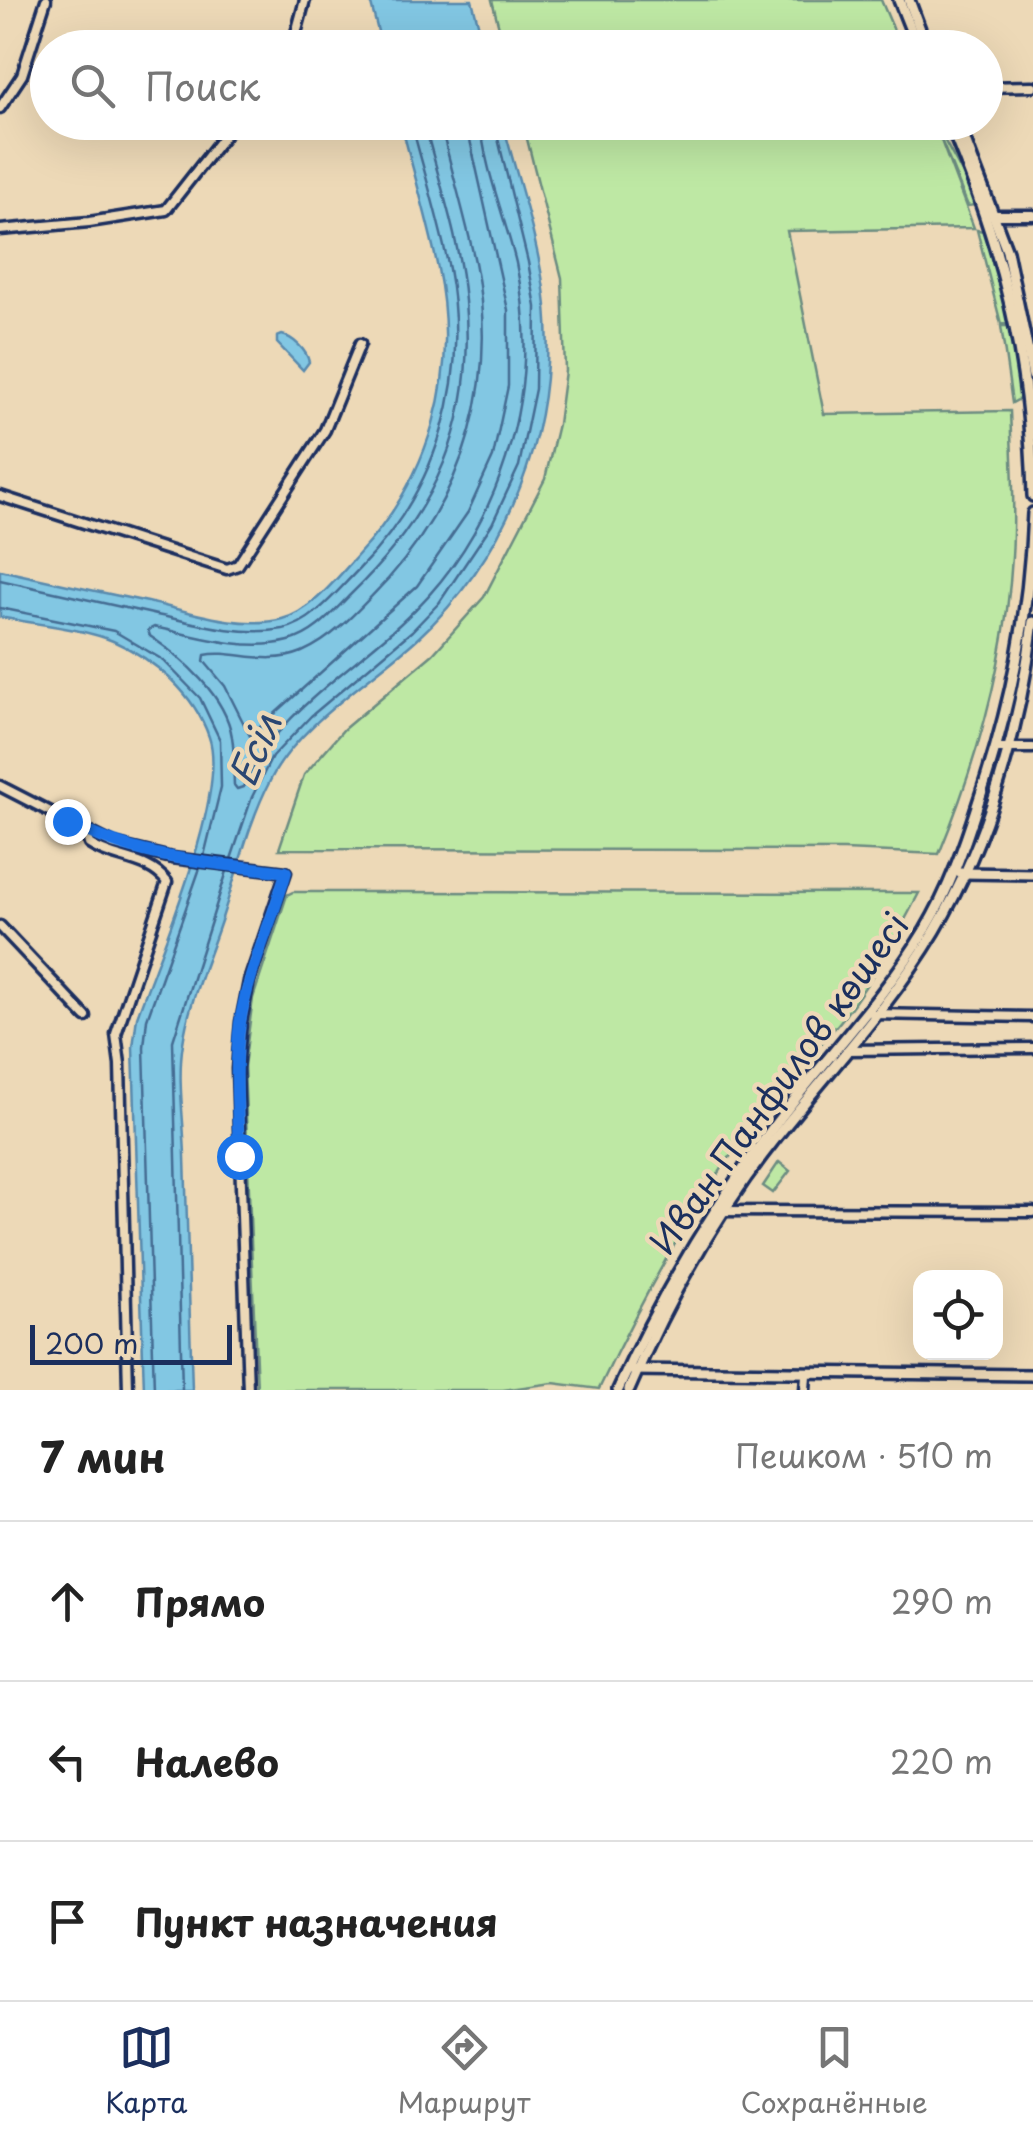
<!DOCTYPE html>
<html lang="ru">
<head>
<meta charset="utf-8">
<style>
	:root { --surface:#fff; --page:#f2f2f2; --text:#222; --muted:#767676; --line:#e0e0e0; --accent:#1b2f5e }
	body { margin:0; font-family:"Playpen Sans",sans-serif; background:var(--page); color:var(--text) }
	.controls { position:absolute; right:30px; bottom:30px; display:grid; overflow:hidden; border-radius:20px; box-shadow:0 10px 40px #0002 }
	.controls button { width:90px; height:90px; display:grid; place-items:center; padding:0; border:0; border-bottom:2px solid var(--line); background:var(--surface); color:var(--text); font:50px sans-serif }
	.scale { position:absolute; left:30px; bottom:25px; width:202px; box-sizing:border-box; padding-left:10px; border:5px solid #1b2f5e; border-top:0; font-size:28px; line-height:35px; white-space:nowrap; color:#1b2f5e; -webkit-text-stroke:8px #edd9b7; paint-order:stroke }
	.stop { position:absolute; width:30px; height:30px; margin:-22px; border:8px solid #1a73e8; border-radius:50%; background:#fff }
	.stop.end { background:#1a73e8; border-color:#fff; box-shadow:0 2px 10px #0008 }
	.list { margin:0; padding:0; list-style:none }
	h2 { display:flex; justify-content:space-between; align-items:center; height:130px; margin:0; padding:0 40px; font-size:42px }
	h2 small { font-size:32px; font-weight:400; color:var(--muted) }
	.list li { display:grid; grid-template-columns:65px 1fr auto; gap:30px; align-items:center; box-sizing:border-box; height:160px; padding:0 40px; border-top:2px solid var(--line) }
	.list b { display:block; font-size:38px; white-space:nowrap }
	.list em { font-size:32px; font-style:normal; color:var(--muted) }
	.icon { flex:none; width:55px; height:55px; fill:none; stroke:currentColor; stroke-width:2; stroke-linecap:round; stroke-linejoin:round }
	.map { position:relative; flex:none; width:1033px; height:1390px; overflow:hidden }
	.search { position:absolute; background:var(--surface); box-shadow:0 10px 40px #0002; left:30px; right:30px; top:30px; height:110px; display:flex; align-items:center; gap:25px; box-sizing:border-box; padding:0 35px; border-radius:55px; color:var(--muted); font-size:38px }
	.sheet { height:610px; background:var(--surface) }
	nav { display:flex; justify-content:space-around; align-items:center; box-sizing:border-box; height:140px; border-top:2px solid var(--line); background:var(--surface); font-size:28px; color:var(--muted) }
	nav a { display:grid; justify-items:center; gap:5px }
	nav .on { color:var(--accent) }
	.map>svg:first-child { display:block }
	.green { fill:#bee8a4; stroke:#6c8c81; stroke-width:2.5 }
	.water { fill:#82c7e3; stroke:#598aae; stroke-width:2.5 }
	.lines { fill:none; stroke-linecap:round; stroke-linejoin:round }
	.shore { stroke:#446c93; stroke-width:2.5 }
	.minor-casing { stroke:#1b2f5e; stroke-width:15 }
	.tertiary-casing { stroke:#1b2f5e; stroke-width:16 }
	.minor { stroke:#edd9b7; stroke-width:8 }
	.tertiary { stroke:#edd9b7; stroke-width:9 }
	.route { stroke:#1a73e8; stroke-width:12 }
	.labels { text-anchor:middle; stroke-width:9; stroke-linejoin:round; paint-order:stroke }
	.street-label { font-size:35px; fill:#1b2f5e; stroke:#edd9b7 }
	.water-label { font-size:38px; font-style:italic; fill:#2a4672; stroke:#edd9b7 }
</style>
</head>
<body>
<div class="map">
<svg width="1033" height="1390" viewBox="0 0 1033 1390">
	<rect width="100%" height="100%" fill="#edd9b7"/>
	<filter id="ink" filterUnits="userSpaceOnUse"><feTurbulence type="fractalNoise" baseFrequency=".01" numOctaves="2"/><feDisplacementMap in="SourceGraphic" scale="20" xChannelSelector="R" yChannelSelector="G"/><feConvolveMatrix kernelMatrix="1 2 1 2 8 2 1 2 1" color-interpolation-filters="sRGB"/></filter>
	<g filter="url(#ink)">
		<!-- green -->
		<g class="green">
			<polygon points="492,0 881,0 901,47 504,47"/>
			<path d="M523 123H942L945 128 941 133C952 157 966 176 975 201L976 205 968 206 939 135 974 228 787 231 824 414 1010 411C1012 459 1015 508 1012 557 1006 660 978 759 939 854L844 850 279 849 304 775 344 729 433 654 484 597 545 479 558 424 565 371 562 278Z"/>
			<polygon points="977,230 985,231 1010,324 1001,324"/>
			<polygon points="1001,326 1010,326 1021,398 1012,403"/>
			<path d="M293 892H373L919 893C897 936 873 979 843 1018 821 1046 794 1071 772 1099 702 1189 648 1286 599 1389L553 1383 503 1390H257L244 1066 253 998 287 895Z"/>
			<polygon points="779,1162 790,1171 773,1193 763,1186"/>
		</g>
		<!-- water -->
		<g class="water">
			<polygon points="370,0 472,0 484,47 382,47"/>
			<path d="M401 123H503C518 182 540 244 546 306 557 429 509 555 417 639 372 680 299 724 271 779 248 823 237 874 221 921 208 960 189 1002 183 1043 177 1079 184 1120 185 1156 188 1234 190 1312 192 1390H144L133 1047 137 1017C158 956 229 795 209 737 194 693 154 659 113 641 82 628 34 624 0 617V570C49 581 99 592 148 602 189 611 240 630 282 619 311 612 338 577 357 556 430 478 460 375 438 269 428 220 413 171 401 123Z"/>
			<path d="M282 335C293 337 307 351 309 362L303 370 277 343V337Z"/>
		</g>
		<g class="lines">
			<!-- shore -->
			<g class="shore">
				<path d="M424 122C439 181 460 241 465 301 476 423 436 512 350 595 332 613 315 634 289 641 246 652 196 636 154 627L148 630 150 636C182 658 226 696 232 737 235 753 233 769 234 785L237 789 243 787C274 717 345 674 400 624 500 534 544 394 516 263 506 220 483 165 481 122"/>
				<path d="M440 122C451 169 465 215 475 262 499 378 466 492 388 579 363 605 335 638 302 652 266 667 233 649 205 655L204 661 225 686 250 736 417 586 468 512 493 457 508 386V310L466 122"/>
				<path d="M0 580C49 591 99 602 148 613 191 622 239 637 283 629 313 623 338 590 359 569 438 489 470 380 449 269 439 220 424 171 411 122"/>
				<polyline points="0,608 114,631 163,660 200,698 220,740 221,787 204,856"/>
				<polyline points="231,859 252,797 272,757 311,716 412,631 439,603 492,524 519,466 535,389 536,307 528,262 494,122"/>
				<polyline points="154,1390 144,1047 147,1019 200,868"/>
				<polyline points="182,1390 173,1041 227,871"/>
			</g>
			<!-- minor casing -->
			<g class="minor-casing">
				<g id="minor">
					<polyline points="292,48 305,0"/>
					<polyline points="986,87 1033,86"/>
					<polyline points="0,108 22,75 46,0"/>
					<polyline points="996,215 1033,215"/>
					<polyline points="0,230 89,222 166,210 235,122"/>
					<polyline points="0,496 227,569 238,565 325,430 360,344"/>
					<polyline points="997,748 1033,748"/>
					<polyline points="0,786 113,844 172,858 286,872 249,981 241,1022 237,1069 248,1390"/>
					<path d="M86 832 89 844C114 861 148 857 167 882L116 1034 120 1064 128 1390"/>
					<polyline points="0,926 86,1017"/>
					<polyline points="873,1014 1033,1017"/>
					<polyline points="848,1050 1033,1048"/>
					<polyline points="720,1211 1033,1212"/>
					<polyline points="805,1390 806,1375"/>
				</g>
			</g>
			<!-- tertiary casing -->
			<g class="tertiary-casing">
				<g id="tertiary">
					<polyline points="899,0 918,48"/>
					<polyline points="909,0 927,48"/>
					<path d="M949 122C1003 249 1030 358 1033 496"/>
					<polyline points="958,122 1007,251 1033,376"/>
					<polyline points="961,873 1033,874"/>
					<polyline points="631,1370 1033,1375"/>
					<path d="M618 1390C661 1295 714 1206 777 1122 826 1057 883 1000 925 930 949 890 964 847 978 803 1011 706 1029 616 1033 513"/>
					<path d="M629 1390C667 1300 717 1212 778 1135 831 1068 891 1005 935 931 989 839 1020 728 1033 622"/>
				</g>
			</g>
			<!-- minor -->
			<use href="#minor" class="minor"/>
			<!-- tertiary -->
			<use href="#tertiary" class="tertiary"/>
		</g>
	</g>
	<g class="lines" filter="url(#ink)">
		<!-- route -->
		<path class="route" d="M67 821C137 860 208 862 286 872 272 923 248 971 240 1023 234 1067 238 1112 239 1156"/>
	</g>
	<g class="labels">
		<!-- street labels -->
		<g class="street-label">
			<text transform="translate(780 1084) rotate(-54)" y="12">Иван Панфилов көшесі</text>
		</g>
		<!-- water labels -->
		<g class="water-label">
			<text transform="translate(256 750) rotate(-67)" y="13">Есіл</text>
		</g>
	</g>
</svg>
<div class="controls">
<button><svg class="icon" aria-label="locate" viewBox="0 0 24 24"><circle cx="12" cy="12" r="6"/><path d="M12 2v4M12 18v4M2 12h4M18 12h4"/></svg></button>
</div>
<div class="scale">200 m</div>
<div class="stop" style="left:239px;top:1156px"></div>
<div class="stop end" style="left:67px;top:821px"></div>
<div class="search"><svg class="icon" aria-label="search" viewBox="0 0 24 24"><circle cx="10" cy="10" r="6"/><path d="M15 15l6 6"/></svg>Поиск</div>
</div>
<section class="sheet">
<h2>7 мин<small>Пешком · 510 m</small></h2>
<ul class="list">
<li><svg class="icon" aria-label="ahead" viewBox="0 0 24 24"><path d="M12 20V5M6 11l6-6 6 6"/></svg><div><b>Прямо</b></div><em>290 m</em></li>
<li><svg class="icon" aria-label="left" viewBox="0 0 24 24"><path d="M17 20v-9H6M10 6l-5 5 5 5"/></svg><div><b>Налево</b></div><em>220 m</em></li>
<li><svg class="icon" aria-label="arrive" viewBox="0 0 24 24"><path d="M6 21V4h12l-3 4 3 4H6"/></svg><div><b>Пункт назначения</b></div></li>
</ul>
</section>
<nav>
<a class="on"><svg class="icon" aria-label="map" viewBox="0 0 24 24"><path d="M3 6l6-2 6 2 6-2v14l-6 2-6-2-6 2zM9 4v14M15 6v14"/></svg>Карта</a>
<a><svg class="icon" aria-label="directions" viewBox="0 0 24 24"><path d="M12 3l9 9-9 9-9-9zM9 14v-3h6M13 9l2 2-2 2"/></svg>Маршрут</a>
<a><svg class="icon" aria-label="saved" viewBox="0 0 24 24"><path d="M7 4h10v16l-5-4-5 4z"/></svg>Сохранённые</a>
</nav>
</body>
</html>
